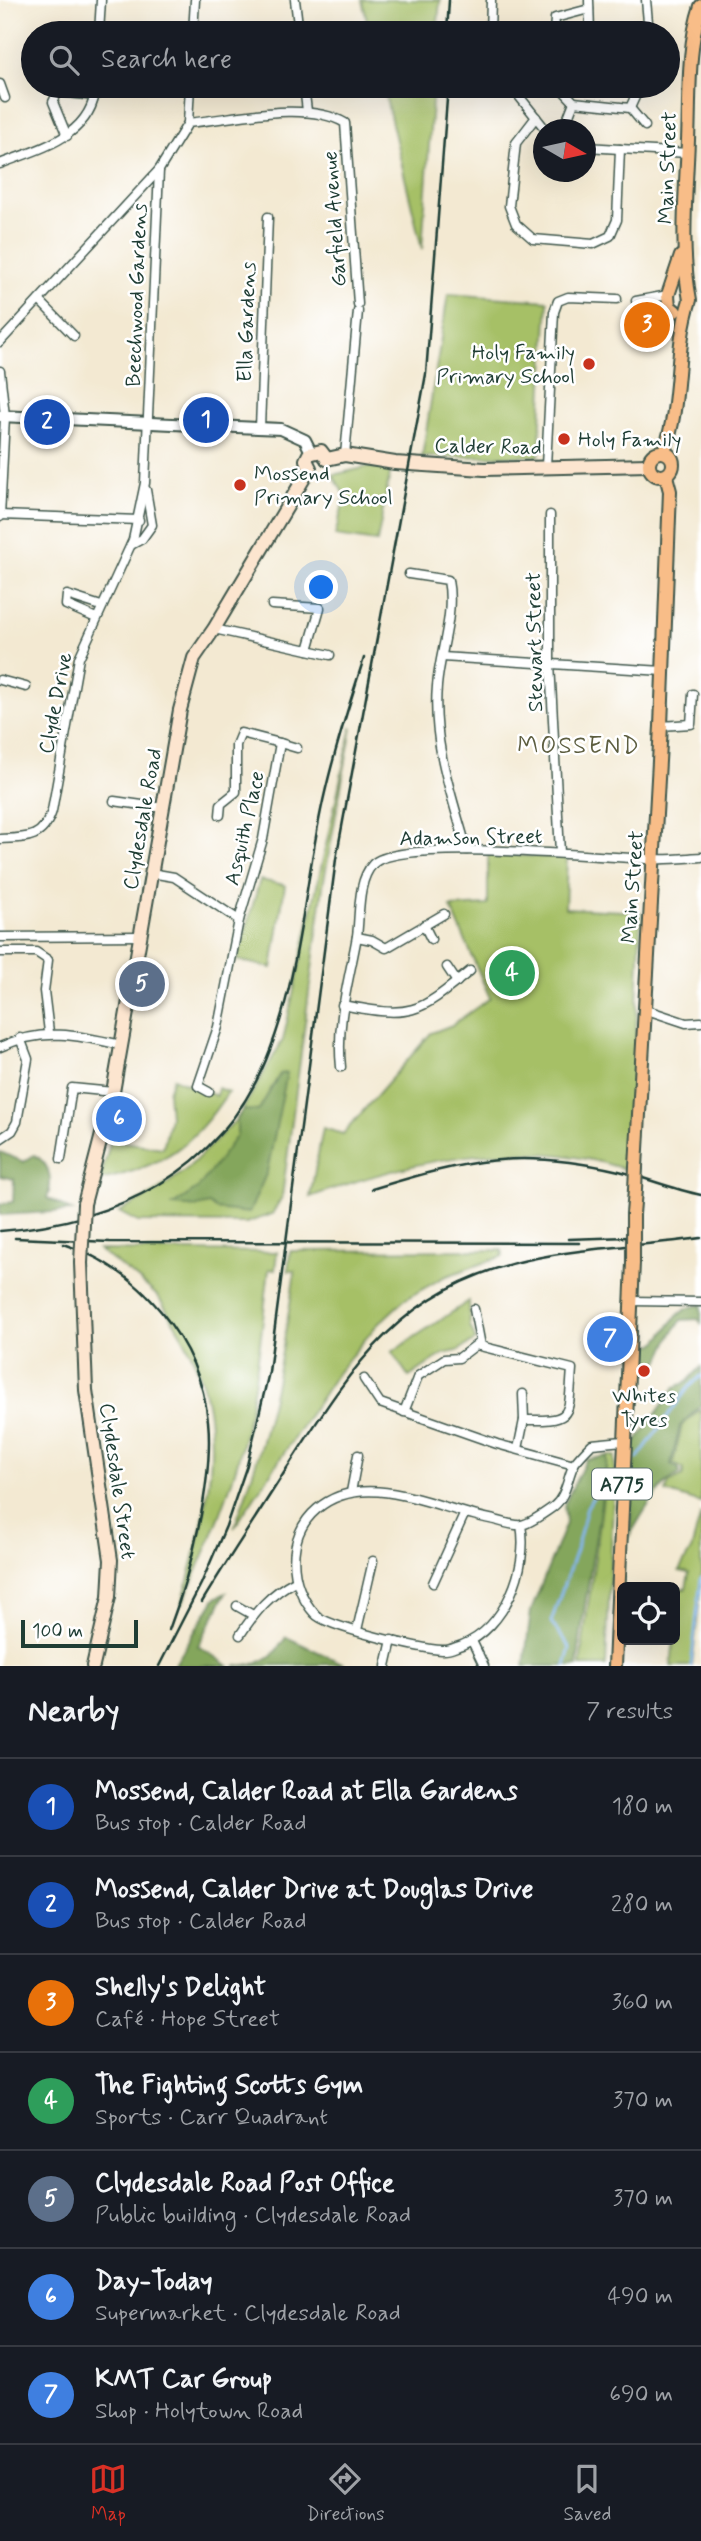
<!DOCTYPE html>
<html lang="en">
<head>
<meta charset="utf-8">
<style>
	:root { --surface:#171b24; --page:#20242c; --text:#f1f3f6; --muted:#9ea1a6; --line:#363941; --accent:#d93025 }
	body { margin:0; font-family:Mynerve,sans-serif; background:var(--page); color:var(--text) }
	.controls { position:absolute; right:21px; bottom:21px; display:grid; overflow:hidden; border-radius:10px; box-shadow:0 7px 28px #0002 }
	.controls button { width:63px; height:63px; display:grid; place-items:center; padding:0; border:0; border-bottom:2px solid var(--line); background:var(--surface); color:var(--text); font:35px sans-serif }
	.compass { position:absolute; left:533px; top:119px; width:63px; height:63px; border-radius:50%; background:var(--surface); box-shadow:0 7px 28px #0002; rotate:99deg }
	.scale { position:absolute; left:21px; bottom:18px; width:117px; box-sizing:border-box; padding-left:7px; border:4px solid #1f3d34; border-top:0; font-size:19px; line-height:24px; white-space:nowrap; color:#1f3d34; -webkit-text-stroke:5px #fff; paint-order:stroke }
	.you { position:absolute; left:322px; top:588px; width:24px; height:24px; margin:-18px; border:5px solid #fff; border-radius:50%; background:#1a73e8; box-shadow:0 0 0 10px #1a73e833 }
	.badge { display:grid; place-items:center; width:46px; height:46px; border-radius:50%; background:var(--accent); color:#fff; font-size:23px; font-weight:700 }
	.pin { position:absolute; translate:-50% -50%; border:4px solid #fff; box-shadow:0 2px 7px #0006 }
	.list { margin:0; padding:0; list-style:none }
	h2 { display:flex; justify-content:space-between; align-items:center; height:91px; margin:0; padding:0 28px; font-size:30px }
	h2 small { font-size:23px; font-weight:400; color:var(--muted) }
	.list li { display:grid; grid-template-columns:46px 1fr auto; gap:21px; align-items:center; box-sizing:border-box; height:98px; padding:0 28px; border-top:2px solid var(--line) }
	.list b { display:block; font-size:26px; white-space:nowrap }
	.list p { margin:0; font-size:23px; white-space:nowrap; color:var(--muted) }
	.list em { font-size:23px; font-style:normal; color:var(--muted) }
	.icon { flex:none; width:38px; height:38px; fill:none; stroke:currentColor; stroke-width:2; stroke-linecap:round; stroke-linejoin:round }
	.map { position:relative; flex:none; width:701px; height:1666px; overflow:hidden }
	.search { position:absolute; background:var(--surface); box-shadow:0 7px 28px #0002; left:21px; right:21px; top:21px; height:77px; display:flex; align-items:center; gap:18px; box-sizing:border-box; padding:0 24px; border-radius:38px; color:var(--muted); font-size:26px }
	.sheet { height:777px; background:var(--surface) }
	nav { display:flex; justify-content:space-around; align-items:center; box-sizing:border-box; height:98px; border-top:2px solid var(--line); background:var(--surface); font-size:19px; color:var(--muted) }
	nav a { display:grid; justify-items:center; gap:4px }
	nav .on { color:var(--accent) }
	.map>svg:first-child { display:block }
	.green { fill:#a6c066; stroke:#627e4d; stroke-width:2 }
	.forest { fill:#84a65b; stroke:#527248; stroke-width:2 }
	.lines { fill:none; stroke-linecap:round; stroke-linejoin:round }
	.stream { stroke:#85b8f2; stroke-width:2.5 }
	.minor-casing { stroke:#3f574c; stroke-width:11 }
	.tertiary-casing { stroke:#3f574c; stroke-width:14 }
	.secondary-casing { stroke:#3f574c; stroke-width:16 }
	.primary-casing { stroke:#3f574c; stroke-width:16 }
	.minor { stroke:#fff; stroke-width:8 }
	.tertiary { stroke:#fff; stroke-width:10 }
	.secondary { stroke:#fce5cf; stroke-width:12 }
	.primary { stroke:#f8bd88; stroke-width:12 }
	.rail { stroke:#1f3d34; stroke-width:2.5 }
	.secondary-bridge-casing { stroke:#3f574c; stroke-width:16; stroke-linecap:butt }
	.primary-bridge-casing { stroke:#3f574c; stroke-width:16; stroke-linecap:butt }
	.secondary-bridge { stroke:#fce5cf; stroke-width:12 }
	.primary-bridge { stroke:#f8bd88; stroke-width:12 }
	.poi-dot { fill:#c8321e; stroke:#fff; stroke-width:2.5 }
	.labels { text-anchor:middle; stroke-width:5; stroke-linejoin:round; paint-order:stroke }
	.shield { fill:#fff; stroke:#627771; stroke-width:2 }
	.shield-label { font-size:19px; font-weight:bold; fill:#1f3d34 }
	.street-label { font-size:21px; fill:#1f3d34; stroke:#fff }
	.poi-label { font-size:21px; fill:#1f3d34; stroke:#fff; text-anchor:start }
	.quarter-label { font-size:24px; letter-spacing:2px; fill:#5d5e40; stroke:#fff }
</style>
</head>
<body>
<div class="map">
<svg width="701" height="1666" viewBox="0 0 701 1666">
	<rect width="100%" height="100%" fill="#fff"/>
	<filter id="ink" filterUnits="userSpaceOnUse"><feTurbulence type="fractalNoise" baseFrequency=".0143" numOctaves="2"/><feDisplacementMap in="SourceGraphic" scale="14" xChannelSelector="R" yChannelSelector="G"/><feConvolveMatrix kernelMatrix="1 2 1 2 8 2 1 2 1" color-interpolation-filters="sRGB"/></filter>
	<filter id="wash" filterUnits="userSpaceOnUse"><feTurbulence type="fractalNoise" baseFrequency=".00686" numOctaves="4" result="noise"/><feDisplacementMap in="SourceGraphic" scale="28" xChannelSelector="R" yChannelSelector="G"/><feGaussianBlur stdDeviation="1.57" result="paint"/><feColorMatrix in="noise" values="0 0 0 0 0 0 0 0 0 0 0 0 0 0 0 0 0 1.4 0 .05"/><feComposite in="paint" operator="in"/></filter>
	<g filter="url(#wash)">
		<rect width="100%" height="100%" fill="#f3e9d2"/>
		<!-- green -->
		<g class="green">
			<polygon points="362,0 440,0 437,33 370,33"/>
			<polygon points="383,86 433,86 422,249"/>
			<polygon points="448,294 548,301 539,456 422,457"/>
			<polygon points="367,467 391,468 377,542 335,536 345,496 333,475"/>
			<polygon points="352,727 323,886 282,1197 272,1214 246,1223 138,1222 119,1212 156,1192 188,1168 237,1119 283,1040"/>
			<path d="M488 854 567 858 565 908 641 912 630 1171C525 1133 411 1160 310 1197L323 1128 343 1134 431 1033 452 1025 490 998 451 907 488 905Z"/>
			<polygon points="260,880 285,885 272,968 237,960"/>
			<path d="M173 1078 216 1096 218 1088 228 1092C193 1146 162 1167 100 1180L111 1140 163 1148 170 1117 168 1092Z"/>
			<path d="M99 1250 277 1252 275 1270 269 1269C261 1335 255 1401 237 1464 223 1513 203 1558 182 1604 208 1504 235 1417 175 1324 169 1315 164 1305 158 1297 141 1279 118 1265 99 1250Z"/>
			<path d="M502 1250 503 1256 444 1277 404 1300 376 1326 338 1372 234 1528C267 1441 282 1362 295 1271H288L290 1251Z"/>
			<polygon points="469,1301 470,1326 476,1340 457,1351 443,1354 409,1377 392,1352"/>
			<polygon points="701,1409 701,1503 666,1492 669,1483 683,1476 683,1469 673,1463 682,1425"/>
			<path d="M607 1456H615L606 1666H580C588 1595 602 1527 607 1456Z"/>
			<polygon points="701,1514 701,1586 692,1666 671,1666 679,1589 686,1589 689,1573 679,1571 691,1550"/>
		</g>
		<!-- forest -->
		<g class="forest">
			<polygon points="287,1073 267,1172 249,1213 215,1209 209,1204 198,1207 173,1205 197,1189 214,1167 237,1135 237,1119 243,1110 258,1111 280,1074"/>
			<path d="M0 1152 24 1162 34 1155C51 1163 53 1183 47 1198L72 1211 0 1215V1204L13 1202 14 1179 0 1176Z"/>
			<path d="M701 1305V1323L698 1319 682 1320 672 1333 659 1362 633 1359 634 1346 655 1344C670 1328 677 1306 701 1305Z"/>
			<path d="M701 1367V1405L680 1426 671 1464 679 1469 680 1474C657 1485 643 1514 630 1535L633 1446 675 1387 687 1382Z"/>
			<path d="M607 1456C600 1527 584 1595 577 1666H524L531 1611 566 1523 564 1505 586 1460Z"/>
			<polygon points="226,1593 198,1646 229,1666 174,1666 215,1598"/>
			<path d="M286 1637 344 1664 234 1666C261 1665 272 1660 286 1637Z"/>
		</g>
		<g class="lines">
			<!-- stream -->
			<g class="stream">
				<polyline points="637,1459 688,1388 701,1376"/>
				<polyline points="565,1666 570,1648 551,1622 576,1550 587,1507 602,1483"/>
				<polyline points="691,1666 701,1578"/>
			</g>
		</g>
	</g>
	<g filter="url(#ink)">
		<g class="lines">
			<!-- minor casing -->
			<g class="minor-casing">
				<g id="minor">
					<polyline points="295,0 299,33"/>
					<polyline points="589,0 590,33"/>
					<polyline points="646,0 649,33"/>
					<polyline points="99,33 101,0"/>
					<polyline points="193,33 195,0"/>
					<polyline points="490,33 491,0"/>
					<polyline points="554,33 555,18 589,9"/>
					<polyline points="0,84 5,98"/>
					<polyline points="304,86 307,111"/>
					<polyline points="511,86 546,130"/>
					<polyline points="559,86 574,102 630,108 640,86"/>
					<polyline points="630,108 645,126"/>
					<polyline points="536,117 516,143 509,206 516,224 533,239 593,244 610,236 617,220 620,149"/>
					<path d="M188 123C233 119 305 100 345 123L358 304"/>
					<polyline points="563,130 574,102"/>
					<polyline points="67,136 53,102 58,92 95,96"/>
					<polyline points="586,147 688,153"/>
					<path d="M0 164C40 148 92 137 96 86"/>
					<polyline points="39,300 74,336"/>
					<polyline points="636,301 668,295"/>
					<polyline points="0,342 159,170"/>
					<polyline points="0,371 5,416 0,517"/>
					<polyline points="260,428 268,217"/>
					<polyline points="345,455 358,311"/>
					<polyline points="546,466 554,312 558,301 568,297 617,299"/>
					<polyline points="0,515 139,520"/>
					<polyline points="550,515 550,663 560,853"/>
					<polyline points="131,545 142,539 152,525 146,490"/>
					<path d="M409 574 448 580C455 616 440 650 437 686 432 743 452 796 467 850"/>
					<polyline points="272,605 320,608 308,650"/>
					<polyline points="96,618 66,605 67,595 101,606"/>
					<polyline points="214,629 330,655"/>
					<polyline points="442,657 663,671"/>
					<polyline points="0,680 26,687"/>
					<polyline points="661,726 691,724 693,694"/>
					<polyline points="280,743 297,748"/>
					<polyline points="114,801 163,808"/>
					<path d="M0 839C27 838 43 839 52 811L79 658 133 540 145 483 159 170 188 123 190 86"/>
					<polyline points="151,873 174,877 239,920"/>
					<polyline points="424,925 431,939"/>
					<polyline points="0,937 142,936"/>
					<polyline points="357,937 372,940 386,948 444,914"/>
					<polyline points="0,952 36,952 48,960 44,991 49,1032"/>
					<polyline points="447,967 457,982"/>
					<path d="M342 1005C412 1018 416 1015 470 971"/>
					<polyline points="644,1009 686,1023 701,1022"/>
					<path d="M0 1047C42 1027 78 1035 121 1045"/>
					<path d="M341 1067C336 1022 349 981 357 936 360 915 357 881 373 864 400 837 607 858 653 859 669 860 685 858 701 857"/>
					<polyline points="209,1092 198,1086 218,1027 239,920 263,839 280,743 241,733 236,745 236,792 221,804 220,815"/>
					<polyline points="0,1139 12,1131 17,1122 28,1059 20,1038"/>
					<polyline points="61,1159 72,1088 113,1092"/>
					<polyline points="631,1301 701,1302"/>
					<polyline points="474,1309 481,1346"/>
					<polyline points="364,1379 380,1403 497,1444 574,1465"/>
					<polyline points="523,1394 524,1420"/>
					<path d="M404 1412 418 1376 444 1359 459 1358 476 1345 572 1369C568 1417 574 1421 524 1420L518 1449"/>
					<polyline points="351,1492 358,1455"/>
					<path d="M521 1525C529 1568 505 1628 462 1645 455 1647 449 1651 442 1650 422 1649 326 1627 315 1614 288 1585 286 1535 317 1509 366 1467 440 1511 495 1520 502 1522 513 1526 521 1525 529 1524 546 1512 553 1507 567 1496 567 1478 574 1464 579 1457 586 1450 592 1444L623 1441"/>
					<polyline points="433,1583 464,1515"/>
					<polyline points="237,1606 253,1615"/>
					<polyline points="357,1630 373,1561"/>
					<path d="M240 1635C256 1611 270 1594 295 1581"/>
					<polyline points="472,1641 484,1666"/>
					<polyline points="386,1666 392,1640"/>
				</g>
			</g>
			<!-- tertiary casing -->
			<g class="tertiary-casing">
				<polyline id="tertiary" points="0,416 281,429 305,440 311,452"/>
			</g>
			<!-- secondary casing -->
			<g class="secondary-casing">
				<g id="secondary">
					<polyline points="327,459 345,455 395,463 484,469 648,465"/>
					<polyline points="84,1204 113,1092 180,710 194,658 214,629 310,468 306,460 309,454 321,451 327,459"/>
					<polyline points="81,1263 86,1390 111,1560 109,1597 93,1666"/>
				</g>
			</g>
			<!-- primary casing -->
			<g class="primary-casing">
				<g id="primary">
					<polyline points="675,311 669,306 668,295 681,256"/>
					<circle cx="661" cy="464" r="12"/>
					<path d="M664 452C682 403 674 349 690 300 680 248 686 194 688 140 690 95 687 48 701 6"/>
					<polyline points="636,1167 661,726 670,491 666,476"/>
					<polyline points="633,1214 635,1190"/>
					<polyline points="615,1666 633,1263"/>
				</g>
			</g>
			<!-- minor -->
			<use href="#minor" class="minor"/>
			<!-- tertiary -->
			<use href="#tertiary" class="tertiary"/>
			<!-- secondary -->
			<use href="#secondary" class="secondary"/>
			<!-- primary -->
			<use href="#primary" class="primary"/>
			<!-- rail -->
			<g class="rail">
				<polyline points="447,33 449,0"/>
				<path d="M372 1189C467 1160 519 1148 619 1171 646 1178 673 1189 701 1195"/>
				<path d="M0 1231C116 1222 219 1173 266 1060 300 979 304 886 323 801 334 752 349 705 364 658"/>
				<polyline points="15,1238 110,1242 579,1243"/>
				<polyline points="568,1239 628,1237"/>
				<path d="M63 1244C139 1268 200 1341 208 1421 214 1479 190 1575 169 1630"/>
				<path d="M202 1602C229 1557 259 1513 287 1468 353 1365 400 1289 527 1260 584 1247 643 1246 701 1238"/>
				<polyline points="159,1666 201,1584 226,1526 247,1465 269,1372 336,859 426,374 448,86"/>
			</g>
			<!-- secondary-bridge casing -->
			<g class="secondary-bridge-casing">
				<polyline id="secondary-bridge" points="81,1263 84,1204"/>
			</g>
			<!-- primary-bridge casing -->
			<g class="primary-bridge-casing">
				<g id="primary-bridge">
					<polyline points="635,1190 636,1167"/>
					<polyline points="633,1263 633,1214"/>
				</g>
			</g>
			<!-- secondary-bridge -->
			<use href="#secondary-bridge" class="secondary-bridge"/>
			<!-- primary-bridge -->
			<use href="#primary-bridge" class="primary-bridge"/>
		</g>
	</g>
	<!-- markers -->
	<g class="poi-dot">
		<circle cx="589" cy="364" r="7"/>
		<circle cx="564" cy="439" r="7"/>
		<circle cx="240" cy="485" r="7"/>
		<circle cx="644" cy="1371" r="7"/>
	</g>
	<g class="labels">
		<!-- shield labels -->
		<rect class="shield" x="592" y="1468.5" width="60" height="31" rx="5"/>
		<g class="shield-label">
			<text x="622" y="1491">A775</text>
		</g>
		<!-- street labels -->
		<g class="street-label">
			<text transform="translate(667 168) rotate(-88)" y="7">Main Street</text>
			<text transform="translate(334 219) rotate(-94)" y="7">Garfield Avenue</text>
			<text transform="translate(136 295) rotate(-88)" y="7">Beechwood Gardens</text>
			<text transform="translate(246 322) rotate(-88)" y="7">Ella Gardens</text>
			<text transform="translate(488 446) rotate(1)" y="7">Calder Road</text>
			<text transform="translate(534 642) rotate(-91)" y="7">Stewart Street</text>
			<text transform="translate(55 703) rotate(-79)" y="7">Clyde Drive</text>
			<text transform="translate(142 819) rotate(-80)" y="7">Clydesdale Road</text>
			<text transform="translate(244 828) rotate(-77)" y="7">Asquith Place</text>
			<text transform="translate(471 837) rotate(-1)" y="7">Adamson Street</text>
			<text transform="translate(632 887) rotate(-86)" y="7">Main Street</text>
			<text transform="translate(118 1481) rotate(82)" y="7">Clydesdale Street</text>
		</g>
		<!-- poi labels -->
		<g class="poi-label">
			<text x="575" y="359" text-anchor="end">Holy Family<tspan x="575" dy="24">Primary School</tspan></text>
			<text x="578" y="446">Holy Family</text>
			<text x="254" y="480">Mossend<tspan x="254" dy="24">Primary School</tspan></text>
			<text x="644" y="1402" text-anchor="middle">Whites<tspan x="644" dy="24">Tyres</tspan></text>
		</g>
		<!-- quarter labels -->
		<g class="quarter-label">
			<text x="579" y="753">MOSSEND</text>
		</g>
	</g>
</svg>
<div class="controls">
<button><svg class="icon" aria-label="locate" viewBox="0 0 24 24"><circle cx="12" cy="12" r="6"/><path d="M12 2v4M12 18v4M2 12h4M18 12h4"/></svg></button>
</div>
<svg class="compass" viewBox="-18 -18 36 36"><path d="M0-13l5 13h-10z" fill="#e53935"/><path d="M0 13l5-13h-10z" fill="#9ea1a6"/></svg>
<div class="scale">100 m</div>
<div class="you"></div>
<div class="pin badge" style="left:206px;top:420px;background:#1a4fb4">1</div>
<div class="pin badge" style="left:47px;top:422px;background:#1a4fb4">2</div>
<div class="pin badge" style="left:647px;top:325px;background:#e8710a">3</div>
<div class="pin badge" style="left:512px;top:973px;background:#2e9e5b">4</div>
<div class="pin badge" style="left:142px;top:984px;background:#5c6f8a">5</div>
<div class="pin badge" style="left:119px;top:1119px;background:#3f7fe0">6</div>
<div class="pin badge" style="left:610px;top:1339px;background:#3f7fe0">7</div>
<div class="search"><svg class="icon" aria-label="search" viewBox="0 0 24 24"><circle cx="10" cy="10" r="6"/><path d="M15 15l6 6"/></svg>Search here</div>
</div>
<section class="sheet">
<h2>Nearby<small>7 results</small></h2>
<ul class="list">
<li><span class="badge" style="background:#1a4fb4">1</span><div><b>Mossend, Calder Road at Ella Gardens</b><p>Bus stop · Calder Road</p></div><em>180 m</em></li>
<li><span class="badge" style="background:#1a4fb4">2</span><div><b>Mossend, Calder Drive at Douglas Drive</b><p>Bus stop · Calder Road</p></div><em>280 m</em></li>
<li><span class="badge" style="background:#e8710a">3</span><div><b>Shelly's Delight</b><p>Café · Hope Street</p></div><em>360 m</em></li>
<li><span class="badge" style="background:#2e9e5b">4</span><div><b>The Fighting Scotts Gym</b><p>Sports · Carr Quadrant</p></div><em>370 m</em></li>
<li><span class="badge" style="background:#5c6f8a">5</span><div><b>Clydesdale Road Post Office</b><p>Public building · Clydesdale Road</p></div><em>370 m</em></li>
<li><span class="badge" style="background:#3f7fe0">6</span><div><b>Day-Today</b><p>Supermarket · Clydesdale Road</p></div><em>490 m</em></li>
<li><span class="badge" style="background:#3f7fe0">7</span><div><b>KMT Car Group</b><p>Shop · Holytown Road</p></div><em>690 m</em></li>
</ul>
</section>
<nav>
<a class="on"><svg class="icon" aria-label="map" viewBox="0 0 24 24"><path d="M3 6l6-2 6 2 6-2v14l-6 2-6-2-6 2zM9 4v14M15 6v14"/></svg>Map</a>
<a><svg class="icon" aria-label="directions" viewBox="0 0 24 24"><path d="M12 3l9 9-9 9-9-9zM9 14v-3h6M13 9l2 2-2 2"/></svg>Directions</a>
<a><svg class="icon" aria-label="saved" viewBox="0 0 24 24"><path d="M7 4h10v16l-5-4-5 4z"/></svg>Saved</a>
</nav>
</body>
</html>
